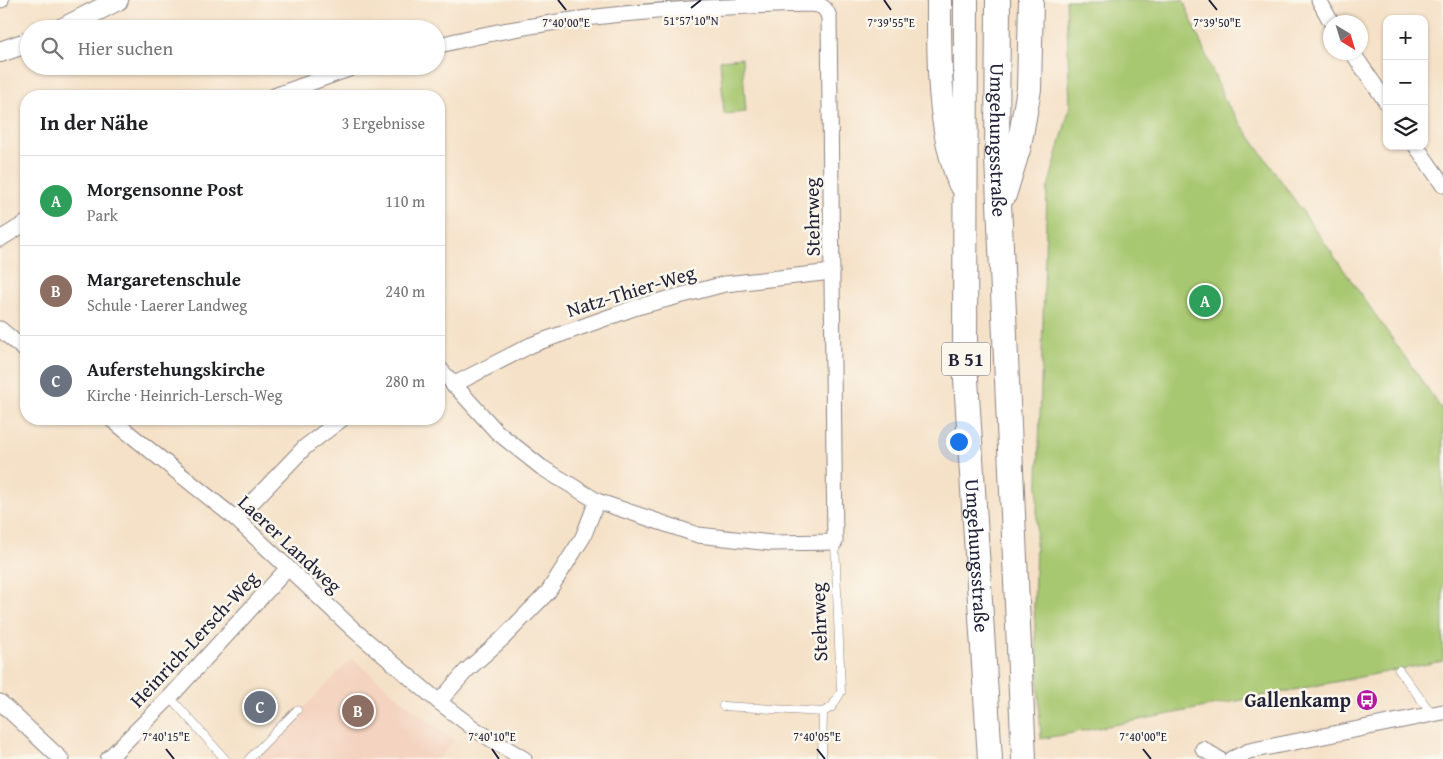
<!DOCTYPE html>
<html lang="de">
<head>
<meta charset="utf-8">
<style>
	:root { --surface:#fff; --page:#f6f6f6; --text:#202124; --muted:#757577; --line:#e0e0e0; --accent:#b5179e }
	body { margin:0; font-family:"Gentium Book Plus",serif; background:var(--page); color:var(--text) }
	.controls { position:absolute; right:15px; top:15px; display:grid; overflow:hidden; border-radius:10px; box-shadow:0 1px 4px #0004 }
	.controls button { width:45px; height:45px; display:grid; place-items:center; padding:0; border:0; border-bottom:1px solid var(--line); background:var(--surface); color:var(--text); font:25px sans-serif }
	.compass { position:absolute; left:1323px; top:15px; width:45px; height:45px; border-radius:50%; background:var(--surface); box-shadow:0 1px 4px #0004; rotate:142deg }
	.you { position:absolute; left:958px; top:441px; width:18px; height:18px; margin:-12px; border:4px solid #fff; border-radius:50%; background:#1a73e8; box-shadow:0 0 0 8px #1a73e833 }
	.badge { display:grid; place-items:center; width:32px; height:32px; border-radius:50%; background:var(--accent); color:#fff; font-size:16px; font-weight:700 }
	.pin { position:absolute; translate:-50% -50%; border:2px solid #fff; box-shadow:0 1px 5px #0006 }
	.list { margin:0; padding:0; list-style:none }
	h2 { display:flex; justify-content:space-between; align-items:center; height:65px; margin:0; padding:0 20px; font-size:21px }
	h2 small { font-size:16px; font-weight:400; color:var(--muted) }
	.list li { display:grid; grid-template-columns:32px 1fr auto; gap:15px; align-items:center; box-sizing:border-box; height:90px; padding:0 20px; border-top:1px solid var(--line) }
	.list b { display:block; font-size:19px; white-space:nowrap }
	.list p { margin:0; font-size:16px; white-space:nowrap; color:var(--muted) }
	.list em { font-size:16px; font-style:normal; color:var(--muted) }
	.icon { flex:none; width:28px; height:28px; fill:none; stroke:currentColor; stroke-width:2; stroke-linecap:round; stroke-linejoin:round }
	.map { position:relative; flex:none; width:1443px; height:759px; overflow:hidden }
	.search { position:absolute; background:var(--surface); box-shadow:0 1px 4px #0004; left:20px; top:20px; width:425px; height:55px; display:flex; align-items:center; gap:12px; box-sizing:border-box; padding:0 18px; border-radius:28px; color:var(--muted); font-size:19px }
	.panel { position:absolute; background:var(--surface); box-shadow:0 1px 4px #0004; left:20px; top:90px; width:425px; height:335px; border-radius:20px }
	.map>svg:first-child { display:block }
	.built { fill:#f4d3c0 }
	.green { fill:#a7c770; stroke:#647456 }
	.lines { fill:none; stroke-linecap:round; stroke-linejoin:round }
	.service-casing { stroke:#8c8281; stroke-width:9 }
	.minor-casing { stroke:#8c8281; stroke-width:17 }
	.secondary-casing { stroke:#8c8281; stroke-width:22 }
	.trunk-casing { stroke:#8c8281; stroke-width:26 }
	.service { stroke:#fff; stroke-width:8 }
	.minor { stroke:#fff; stroke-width:15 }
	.secondary { stroke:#fff; stroke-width:20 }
	.trunk { stroke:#fff; stroke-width:24 }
	.ticks { fill:none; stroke:#22223b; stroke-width:2 }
	.labels { text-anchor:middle; stroke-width:5; stroke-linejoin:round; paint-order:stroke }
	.shield { fill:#fbf7ec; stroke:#636270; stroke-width:1 }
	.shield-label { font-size:19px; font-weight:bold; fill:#22223b }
	.street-label { font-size:20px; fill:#22223b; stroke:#fbf7ec }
	.poi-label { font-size:20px; font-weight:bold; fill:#22223b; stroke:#fbf7ec; text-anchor:end }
	.ticks-label { font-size:12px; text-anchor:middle; fill:#22223b; stroke:#fbf7ec; stroke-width:5; stroke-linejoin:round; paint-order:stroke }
</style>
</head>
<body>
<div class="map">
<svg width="1443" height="759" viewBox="0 0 1443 759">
	<rect width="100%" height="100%" fill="#fbf7ec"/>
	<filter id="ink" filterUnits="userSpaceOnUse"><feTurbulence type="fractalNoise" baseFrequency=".02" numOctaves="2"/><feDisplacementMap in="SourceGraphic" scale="10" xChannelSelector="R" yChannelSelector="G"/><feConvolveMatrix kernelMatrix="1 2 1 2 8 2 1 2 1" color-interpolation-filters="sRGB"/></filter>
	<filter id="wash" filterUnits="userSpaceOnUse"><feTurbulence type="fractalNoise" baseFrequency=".0096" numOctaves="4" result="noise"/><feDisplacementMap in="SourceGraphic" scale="20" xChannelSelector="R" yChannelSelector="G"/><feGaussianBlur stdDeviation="1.12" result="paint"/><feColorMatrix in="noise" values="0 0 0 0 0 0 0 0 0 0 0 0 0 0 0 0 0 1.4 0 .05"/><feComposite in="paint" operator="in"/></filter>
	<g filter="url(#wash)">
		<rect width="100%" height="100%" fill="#f5e1c7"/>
		<!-- built -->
		<polygon class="built" points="352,658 427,721 455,740 438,759 255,759"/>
		<!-- green -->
		<g class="green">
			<polygon points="1066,0 1183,0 1225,101 1443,411 1443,661 1041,739 1034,607 1047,191 1070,107"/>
			<polygon points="742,58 746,112 724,114 720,60"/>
		</g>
	</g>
	<g filter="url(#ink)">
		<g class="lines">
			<!-- service casing -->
			<g class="service-casing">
				<g id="service">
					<polyline points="1399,670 1432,714"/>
					<polyline points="170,697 225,759"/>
					<polyline points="723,706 823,712 832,707 841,692 835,542"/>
					<polyline points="249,759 297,710"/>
					<polyline points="822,759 823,712"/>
				</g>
			</g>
			<!-- minor casing -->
			<g class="minor-casing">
				<g id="minor">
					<polyline points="0,0 1,0"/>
					<polyline points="1319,0 1331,22"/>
					<path d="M436 46C561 14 682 7 810 4 821 5 825 6 829 17L835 542 771 543 698 535 597 501 541 467 497 432 439 368"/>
					<polyline points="1352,52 1387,103"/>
					<polyline points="274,96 357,66"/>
					<polyline points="1416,146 1443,185"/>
					<polyline points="0,239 26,223"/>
					<polyline points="0,329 26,351"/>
					<polyline points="453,385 531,345 637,307 725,284 832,272"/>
					<polyline points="111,419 236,519 354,630 439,702 476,730 524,759"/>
					<polyline points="236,519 305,447 342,419"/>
					<polyline points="0,702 61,759"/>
					<polyline points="439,702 466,671 502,639 548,592 583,537 597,501"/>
					<polyline points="1203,749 1219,759"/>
					<polyline points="108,759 170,697 288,568"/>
					<polyline points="1232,759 1249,751 1443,712"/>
				</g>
			</g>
			<!-- secondary casing -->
			<g class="secondary-casing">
				<g id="secondary">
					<polyline points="61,29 118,0"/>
					<polyline points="0,52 29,42"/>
				</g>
			</g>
			<!-- trunk casing -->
			<g class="trunk-casing">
				<g id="trunk">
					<path d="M939 0C939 62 938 124 960 183"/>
					<path id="s1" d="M966 0 965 363 990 759"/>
					<path id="s2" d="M998 0 997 158 1024 759"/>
					<polyline points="1004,195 1019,146 1029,89 1031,0"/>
				</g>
			</g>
			<!-- service -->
			<use href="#service" class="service"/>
			<!-- minor -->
			<use href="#minor" class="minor"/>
			<!-- secondary -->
			<use href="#secondary" class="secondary"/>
			<!-- trunk -->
			<use href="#trunk" class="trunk"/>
		</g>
	</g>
	<!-- ticks -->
	<path class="ticks" d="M558 0 566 10M884 0 891 10M1209 0 1217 10M691 8 701 0M166 749 174 759M492 749 499 759M817 749 825 759M1143 749 1151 759"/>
	<!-- icons -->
	<defs>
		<g id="bus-disc" transform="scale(1.125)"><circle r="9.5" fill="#b5179e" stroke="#fbf7ec"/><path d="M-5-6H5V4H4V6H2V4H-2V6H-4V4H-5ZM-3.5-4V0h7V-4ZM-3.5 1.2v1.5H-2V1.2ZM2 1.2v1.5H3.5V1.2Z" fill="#fff"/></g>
	</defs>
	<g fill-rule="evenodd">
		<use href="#bus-disc" x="1367" y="700"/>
	</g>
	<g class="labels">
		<!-- shield labels -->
		<rect class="shield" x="942" y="342.5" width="48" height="33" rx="4"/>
		<g class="shield-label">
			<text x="966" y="366">B 51</text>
		</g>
		<!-- street labels -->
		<g class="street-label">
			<text dy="7" stroke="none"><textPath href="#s2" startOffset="140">Umgehungsstraße</textPath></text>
			<text transform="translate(812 217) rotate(-91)" y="7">Stehrweg</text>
			<text transform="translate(631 291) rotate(-17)" y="7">Natz-Thier-Weg</text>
			<text transform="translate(290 544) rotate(43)" y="7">Laerer Landweg</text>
			<text dy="7" stroke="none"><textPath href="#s1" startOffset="556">Umgehungsstraße</textPath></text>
			<text transform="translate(819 622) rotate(-92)" y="7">Stehrweg</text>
			<text transform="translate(194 639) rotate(-47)" y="7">Heinrich-Lersch-Weg</text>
		</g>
		<!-- poi labels -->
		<g class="poi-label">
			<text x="1351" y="707">Gallenkamp</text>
		</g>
	</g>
	<g class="ticks-label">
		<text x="691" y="25">51°57'10"N</text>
		<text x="566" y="27">7°40'00"E</text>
		<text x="1217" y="27">7°39'50"E</text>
		<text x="891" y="27">7°39'55"E</text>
		<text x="166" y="741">7°40'15"E</text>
		<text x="492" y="741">7°40'10"E</text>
		<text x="817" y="741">7°40'05"E</text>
		<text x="1143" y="741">7°40'00"E</text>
	</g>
</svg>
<div class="controls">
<button>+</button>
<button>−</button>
<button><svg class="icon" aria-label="layers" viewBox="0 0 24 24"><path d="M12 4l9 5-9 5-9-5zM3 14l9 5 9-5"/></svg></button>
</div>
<svg class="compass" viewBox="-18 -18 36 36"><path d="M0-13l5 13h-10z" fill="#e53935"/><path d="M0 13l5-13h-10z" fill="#757577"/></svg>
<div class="you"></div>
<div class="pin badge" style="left:1205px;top:301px;background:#2e9e5b">A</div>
<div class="pin badge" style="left:358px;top:711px;background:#8d6e63">B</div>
<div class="pin badge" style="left:260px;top:707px;background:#6b7280">C</div>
<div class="search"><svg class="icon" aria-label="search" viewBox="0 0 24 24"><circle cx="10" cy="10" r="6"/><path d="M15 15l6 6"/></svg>Hier suchen</div>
<section class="panel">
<h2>In der Nähe<small>3 Ergebnisse</small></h2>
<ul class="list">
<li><span class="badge" style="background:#2e9e5b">A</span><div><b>Morgensonne Post</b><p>Park</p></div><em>110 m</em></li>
<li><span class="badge" style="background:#8d6e63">B</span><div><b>Margaretenschule</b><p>Schule · Laerer Landweg</p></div><em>240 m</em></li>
<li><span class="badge" style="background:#6b7280">C</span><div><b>Auferstehungskirche</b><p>Kirche · Heinrich-Lersch-Weg</p></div><em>280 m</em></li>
</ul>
</section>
</div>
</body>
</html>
